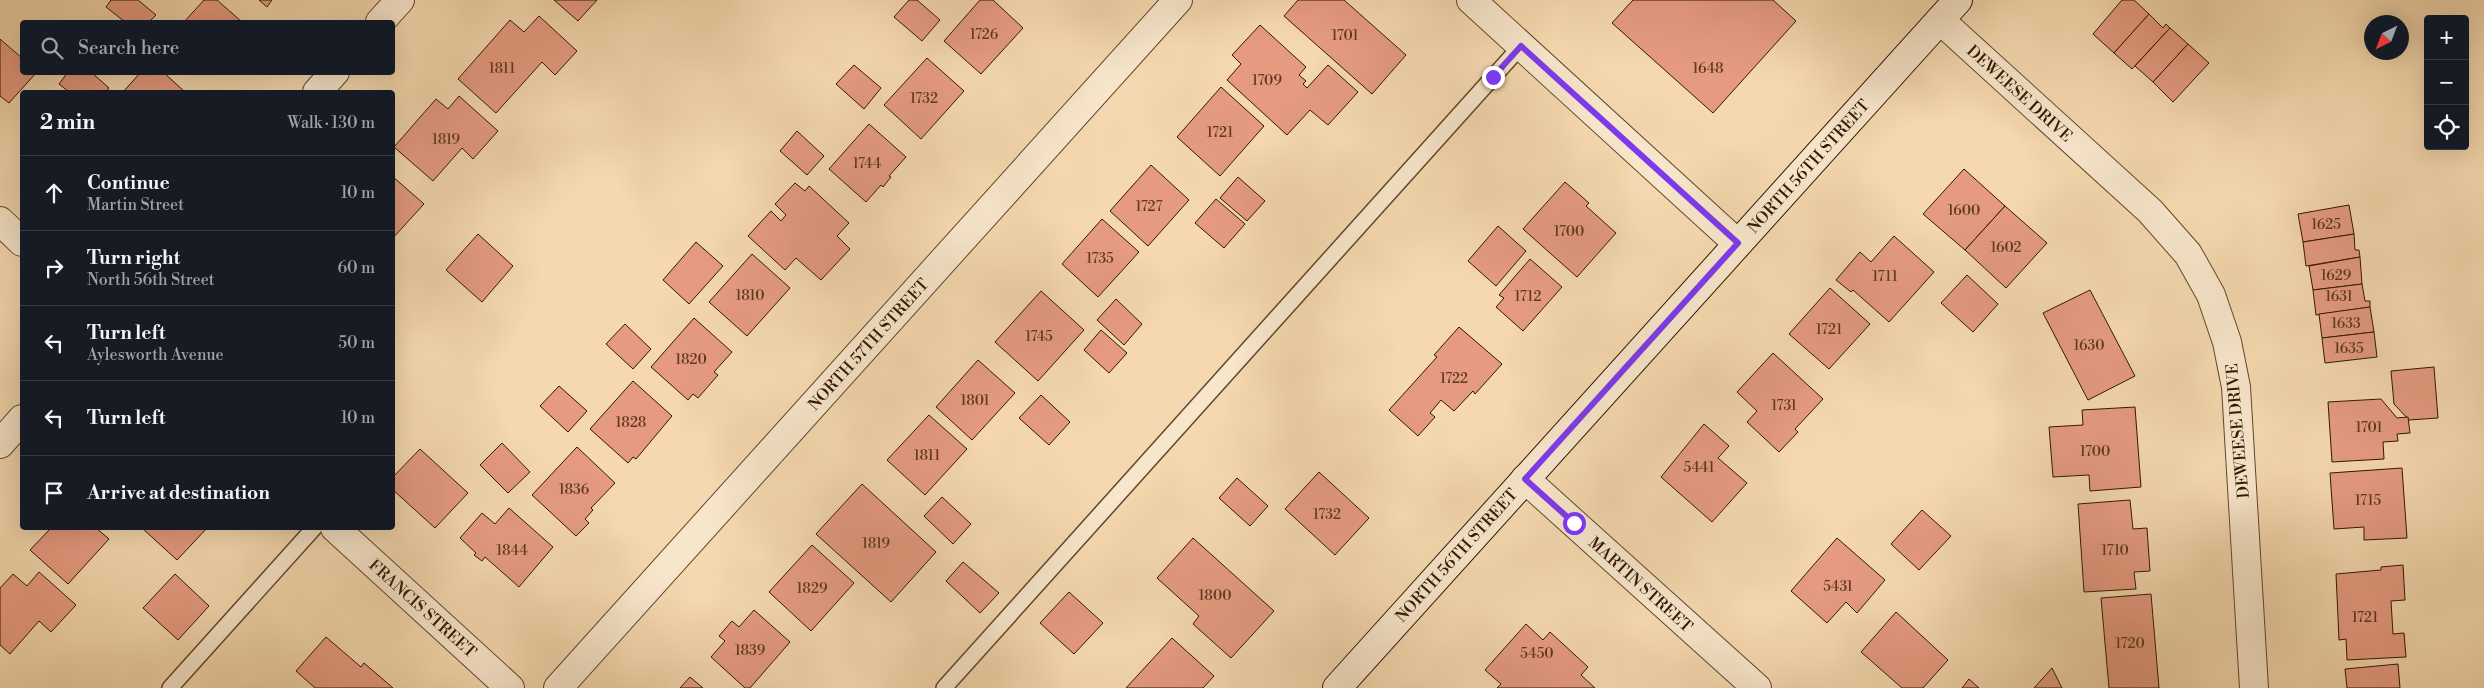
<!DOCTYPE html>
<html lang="en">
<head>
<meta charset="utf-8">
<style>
	:root { --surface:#171b24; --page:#242831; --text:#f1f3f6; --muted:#9ea1a6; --line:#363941 }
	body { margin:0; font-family:"Libre Bodoni",serif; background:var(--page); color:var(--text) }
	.controls { position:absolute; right:15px; top:15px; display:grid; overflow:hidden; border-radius:5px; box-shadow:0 5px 20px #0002 }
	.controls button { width:45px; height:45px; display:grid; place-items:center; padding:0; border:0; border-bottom:1px solid var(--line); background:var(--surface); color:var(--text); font:25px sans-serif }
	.compass { position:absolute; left:2364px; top:15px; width:45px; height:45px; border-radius:50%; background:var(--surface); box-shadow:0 5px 20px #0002; rotate:222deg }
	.stop { position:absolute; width:15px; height:15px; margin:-11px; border:4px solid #7c3aed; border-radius:50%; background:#fff }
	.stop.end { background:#7c3aed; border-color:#fff; box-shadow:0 1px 5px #0008 }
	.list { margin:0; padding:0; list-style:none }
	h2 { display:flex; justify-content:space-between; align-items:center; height:65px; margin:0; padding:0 20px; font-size:21px }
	h2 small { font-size:16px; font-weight:400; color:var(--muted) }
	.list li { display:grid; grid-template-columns:32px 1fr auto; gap:15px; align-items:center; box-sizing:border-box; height:75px; padding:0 20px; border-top:1px solid var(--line) }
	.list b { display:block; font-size:19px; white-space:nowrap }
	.list p { margin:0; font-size:16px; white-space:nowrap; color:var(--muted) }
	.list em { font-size:16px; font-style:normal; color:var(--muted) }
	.icon { flex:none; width:28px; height:28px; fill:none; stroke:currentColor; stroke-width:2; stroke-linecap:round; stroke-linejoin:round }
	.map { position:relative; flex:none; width:2484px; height:688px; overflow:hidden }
	.search { position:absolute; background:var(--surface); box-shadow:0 5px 20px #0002; left:20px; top:20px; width:375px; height:55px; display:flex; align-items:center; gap:12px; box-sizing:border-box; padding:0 18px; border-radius:5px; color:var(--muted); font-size:19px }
	.panel { position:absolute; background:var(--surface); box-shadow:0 5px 20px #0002; left:20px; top:90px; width:375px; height:440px; border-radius:5px }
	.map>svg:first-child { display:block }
	.building { fill:#e69b81; stroke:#301700 }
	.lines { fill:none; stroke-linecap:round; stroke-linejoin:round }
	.lane-casing { stroke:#61472c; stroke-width:18 }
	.street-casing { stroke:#61472c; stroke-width:30 }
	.secondary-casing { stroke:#301700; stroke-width:30 }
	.lane { stroke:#f8e6cb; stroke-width:15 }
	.street { stroke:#f8e6cb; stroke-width:28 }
	.secondary { stroke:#f8e6cb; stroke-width:28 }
	.route { stroke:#7c3aed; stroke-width:6 }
	.labels { text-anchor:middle; stroke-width:5; stroke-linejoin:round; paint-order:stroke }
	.number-label { font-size:14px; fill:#5e3820 }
	.street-label { font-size:16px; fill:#301700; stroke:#f8e6cb }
</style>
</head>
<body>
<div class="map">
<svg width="2484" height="688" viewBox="0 0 2484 688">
	<rect width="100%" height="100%" fill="#f5d8af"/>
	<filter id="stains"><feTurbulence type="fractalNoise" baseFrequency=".004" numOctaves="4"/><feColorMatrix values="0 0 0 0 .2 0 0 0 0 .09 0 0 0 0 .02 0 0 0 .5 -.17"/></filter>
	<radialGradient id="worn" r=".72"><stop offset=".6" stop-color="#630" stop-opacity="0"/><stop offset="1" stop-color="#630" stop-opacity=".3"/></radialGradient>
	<!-- building -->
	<g class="building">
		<polygon points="111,0 138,0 156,15 149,22 125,22 106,7"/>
		<polygon points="204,0 217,0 242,22 184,22"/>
		<polygon points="259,0 272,0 267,7"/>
		<polygon points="554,0 597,0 578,21"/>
		<polygon points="909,0 917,0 940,20 922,41 894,17"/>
		<polygon points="980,0 993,0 1023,28 981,74 944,41"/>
		<polygon points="1298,0 1344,0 1406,55 1372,94 1284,16"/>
		<polygon points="1633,0 1773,0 1796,21 1713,113 1612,23"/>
		<polygon points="2122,0 2134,0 2149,14 2114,53 2093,34"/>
		<polygon points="2149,14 2163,28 2166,24 2170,28 2132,69 2114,53"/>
		<polygon points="539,16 577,51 555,75 542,62 496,113 458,79 510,20 524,32"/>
		<polygon points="1260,25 1306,67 1299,75 1306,81 1303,84 1307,88 1328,65 1358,92 1328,125 1310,110 1287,135 1227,80 1241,64 1232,55"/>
		<polygon points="2170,28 2188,44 2153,82 2135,66"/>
		<polygon points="0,39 22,58 22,72 37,72 9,103 0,96"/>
		<polygon points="2188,44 2209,63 2173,102 2153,82"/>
		<polygon points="927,58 964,91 921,139 884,105"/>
		<polygon points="854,65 881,88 864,109 836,84"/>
		<polygon points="68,72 91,72 109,88 106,92 69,92 59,84"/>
		<polygon points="141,72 163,72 185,92 123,92"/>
		<polygon points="1221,87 1264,126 1220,176 1177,137"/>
		<polygon points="459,96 498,131 473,159 462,148 433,181 394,147 436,99 448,109"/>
		<polygon points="869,124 906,157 889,176 891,177 883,187 881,185 866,202 829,169"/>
		<polygon points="797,131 824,156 807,175 780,151"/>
		<polygon points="1151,165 1189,200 1148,246 1110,211"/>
		<polygon points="1964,169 2005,206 1965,250 1923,214"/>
		<polygon points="392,176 424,204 392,239"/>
		<polygon points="1238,177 1265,201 1247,221 1220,198"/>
		<polygon points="1565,182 1589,203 1586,206 1616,233 1577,277 1523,229"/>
		<polygon points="795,183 805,191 809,186 849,223 837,236 850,249 821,280 796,258 785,270 748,236 771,211 781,221 786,215 775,204"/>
		<polygon points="1216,199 1245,224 1224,248 1195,223"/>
		<polygon points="2349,205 2354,234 2303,242 2298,214"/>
		<polygon points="2005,206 2047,243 2006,288 1965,250"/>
		<polygon points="1102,219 1139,252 1098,297 1062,264"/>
		<polygon points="1498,226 1526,251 1496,286 1468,261"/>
		<polygon points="478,234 513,266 482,302 446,270"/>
		<polygon points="2354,234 2355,250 2359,250 2360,257 2306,266 2303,242"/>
		<polygon points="1894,236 1934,272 1889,322 1853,290 1851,292 1836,280 1860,252 1871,262"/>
		<polygon points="696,242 723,266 689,304 663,280"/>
		<polygon points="752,254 790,288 747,336 709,302"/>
		<polygon points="2360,257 2362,284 2313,290 2309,266"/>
		<polygon points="1530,259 1562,287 1523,331 1496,307 1504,298 1499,295"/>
		<polygon points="1967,275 1998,304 1973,332 1941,303"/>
		<polygon points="2362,284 2365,301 2370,301 2370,307 2316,315 2313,290"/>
		<polygon points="1830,288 1870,324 1829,369 1789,334"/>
		<polygon points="2090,290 2135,376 2088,400 2043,313"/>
		<polygon points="1041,291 1084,330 1038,381 995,342"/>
		<polygon points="1116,299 1142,324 1124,345 1097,320"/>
		<polygon points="2370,307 2374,332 2322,338 2319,314"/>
		<polygon points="694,318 732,352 714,372 718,375 698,398 693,394 688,400 651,367"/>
		<polygon points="625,324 651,349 633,369 606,344"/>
		<polygon points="1459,327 1502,364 1475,394 1473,391 1454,411 1441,400 1430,413 1435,417 1418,436 1389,410 1437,357 1434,355"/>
		<polygon points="1101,330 1127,353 1109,373 1084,350"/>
		<polygon points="2374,332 2377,357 2325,363 2322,338"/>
		<polygon points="1773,353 1823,399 1795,429 1798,432 1779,452 1747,422 1757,411 1737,392"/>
		<polygon points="978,360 1015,393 972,440 936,407"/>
		<polygon points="2434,367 2438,418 2409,420 2394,404 2391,371"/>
		<polygon points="633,381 672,416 636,459 633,457 628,463 590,429"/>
		<polygon points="559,386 587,411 568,432 540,406"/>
		<polygon points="1041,395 1070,422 1049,445 1019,418"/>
		<polygon points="2381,399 2397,418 2408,417 2410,433 2397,434 2398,441 2383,442 2384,459 2332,462 2328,402"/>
		<polygon points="2135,407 2141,487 2090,491 2089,475 2053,477 2049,427 2083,425 2082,410"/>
		<polygon points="929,415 967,449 925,495 887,460"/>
		<polygon points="1704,424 1729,446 1718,458 1747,483 1712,522 1661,477"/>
		<polygon points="502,443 530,472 508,493 480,465"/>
		<polygon points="577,447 615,483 591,508 593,510 585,519 589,523 576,536 532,495"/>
		<polygon points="420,449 468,493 435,528 392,489 392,478"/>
		<polygon points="2402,468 2407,538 2364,540 2364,527 2334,529 2330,473"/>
		<polygon points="1319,472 1369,518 1335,555 1285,509"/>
		<polygon points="1237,478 1268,506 1250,526 1219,498"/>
		<polygon points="862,484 936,552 891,602 816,534"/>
		<polygon points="942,497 971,524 953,544 924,516"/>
		<polygon points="2130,500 2133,529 2147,528 2150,571 2134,572 2136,589 2084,592 2078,504"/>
		<polygon points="509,508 553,547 519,587 485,557 482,561 474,555 476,553 460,538 482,513 495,524"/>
		<polygon points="1922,510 1951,536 1919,570 1891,544"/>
		<polygon points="51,528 96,528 109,539 68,584 30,550"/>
		<polygon points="142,528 207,528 177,560"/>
		<polygon points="1193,538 1274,611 1231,658 1193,624 1199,616 1157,578"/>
		<polygon points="1837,538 1885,580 1857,613 1846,602 1827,623 1791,591"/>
		<polygon points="812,545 854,583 811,631 769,592"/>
		<polygon points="963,562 999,593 980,613 946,581"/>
		<polygon points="2403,565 2405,600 2391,601 2393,634 2404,633 2406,657 2347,660 2346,639 2339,640 2336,574 2381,570 2381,567"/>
		<polygon points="39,572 76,605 51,632 39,621 10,654 0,645 0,588 13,574 27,586"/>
		<polygon points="175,574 209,606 178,640 143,608"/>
		<polygon points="1069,592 1103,623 1074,654 1040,623"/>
		<polygon points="2151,594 2159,688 2109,688 2101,598"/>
		<polygon points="754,610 790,642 750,688 745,688 711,657 725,641 719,636 732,621 739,627"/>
		<polygon points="1896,612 1948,660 1923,688 1902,688 1861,652"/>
		<polygon points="1526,624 1543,640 1550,632 1588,667 1581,675 1595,688 1497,688 1501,684 1485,670"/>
		<polygon points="326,637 361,667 364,663 393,688 315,688 296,671"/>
		<polygon points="1172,638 1214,676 1203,688 1126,688"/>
		<polygon points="2398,664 2400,688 2347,688 2345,669"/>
		<polygon points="2052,668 2062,688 2034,688"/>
		<polygon points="690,677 703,688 680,688"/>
		<polygon points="1969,679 1979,688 1962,688"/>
	</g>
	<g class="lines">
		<!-- lane casing -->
		<g class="lane-casing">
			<g id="lane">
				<polyline points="170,688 314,528"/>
				<polyline points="944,688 1521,46"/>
			</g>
		</g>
		<!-- street casing -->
		<g class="street-casing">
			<g id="street">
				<polyline points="1471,0 1737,243"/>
				<polyline points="1940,20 2150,211 2188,254 2211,295 2227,342 2236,387 2254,688"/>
				<polyline points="380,22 400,0"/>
				<polyline points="317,92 335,72"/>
				<polyline points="0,221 22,242"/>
				<polyline points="0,444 22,419"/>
				<polyline points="1525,479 1757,688"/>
				<polyline points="335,528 510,688"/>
				<polyline points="558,688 1178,0"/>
			</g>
		</g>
		<!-- secondary casing -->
		<g class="secondary-casing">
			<polyline id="secondary" points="1337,688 1958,0"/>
		</g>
		<!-- lane -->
		<use href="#lane" class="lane"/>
		<!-- street -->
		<use href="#street" class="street"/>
		<!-- secondary -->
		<use href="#secondary" class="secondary"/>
	</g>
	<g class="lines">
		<!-- route -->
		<polyline class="route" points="1493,77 1521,46 1738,243 1525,479 1574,523"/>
	</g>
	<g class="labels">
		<!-- number labels -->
		<g class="number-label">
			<text x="984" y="39">1726</text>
			<text x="1345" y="40">1701</text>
			<text x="502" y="73">1811</text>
			<text x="1708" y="73">1648</text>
			<text x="1267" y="85">1709</text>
			<text x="924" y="103">1732</text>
			<text x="1220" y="137">1721</text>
			<text x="446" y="144">1819</text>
			<text x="867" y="168">1744</text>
			<text x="1149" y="211">1727</text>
			<text x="1964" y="215">1600</text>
			<text x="2326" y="229">1625</text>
			<text x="1569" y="236">1700</text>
			<text x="2006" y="252">1602</text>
			<text x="1100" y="263">1735</text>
			<text x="2336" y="280">1629</text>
			<text x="1885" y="281">1711</text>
			<text x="750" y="300">1810</text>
			<text x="1528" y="301">1712</text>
			<text x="2339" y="301">1631</text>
			<text x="2346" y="328">1633</text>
			<text x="1829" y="334">1721</text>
			<text x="1039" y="341">1745</text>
			<text x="2089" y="350">1630</text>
			<text x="2349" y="353">1635</text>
			<text x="691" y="364">1820</text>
			<text x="1454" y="383">1722</text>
			<text x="975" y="405">1801</text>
			<text x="1784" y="410">1731</text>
			<text x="631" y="427">1828</text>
			<text x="2369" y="432">1701</text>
			<text x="2095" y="456">1700</text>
			<text x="927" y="460">1811</text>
			<text x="1699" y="472">5441</text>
			<text x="574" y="494">1836</text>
			<text x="2368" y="505">1715</text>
			<text x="1327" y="519">1732</text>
			<text x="876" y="548">1819</text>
			<text x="512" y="555">1844</text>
			<text x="2115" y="555">1710</text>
			<text x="1838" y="591">5431</text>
			<text x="812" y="593">1829</text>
			<text x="1215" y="600">1800</text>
			<text x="2365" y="622">1721</text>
			<text x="2130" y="648">1720</text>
			<text x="750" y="655">1839</text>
			<text x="1537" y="658">5450</text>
		</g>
		<!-- street labels -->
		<g class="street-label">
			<text transform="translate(2020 93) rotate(42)" y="6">DEWEESE DRIVE</text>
			<text transform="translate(1808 166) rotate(-48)" y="6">NORTH 56TH STREET</text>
			<text transform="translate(868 344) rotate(-48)" y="6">NORTH 57TH STREET</text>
			<text transform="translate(2237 431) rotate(-95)" y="6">DEWEESE DRIVE</text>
			<text transform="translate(1456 555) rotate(-48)" y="6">NORTH 56TH STREET</text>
			<text transform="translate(1641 584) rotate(42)" y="6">MARTIN STREET</text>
			<text transform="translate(423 608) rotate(42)" y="6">FRANCIS STREET</text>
		</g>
	</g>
	<rect width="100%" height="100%" filter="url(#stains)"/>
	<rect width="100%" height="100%" fill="url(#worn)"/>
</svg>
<div class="controls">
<button>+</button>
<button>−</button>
<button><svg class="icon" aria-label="locate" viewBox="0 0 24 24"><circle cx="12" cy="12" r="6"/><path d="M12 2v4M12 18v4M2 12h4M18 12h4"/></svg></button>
</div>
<svg class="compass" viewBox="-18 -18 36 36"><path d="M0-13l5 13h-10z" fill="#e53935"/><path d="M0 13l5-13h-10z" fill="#9ea1a6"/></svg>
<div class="stop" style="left:1574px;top:523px"></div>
<div class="stop end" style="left:1493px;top:77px"></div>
<div class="search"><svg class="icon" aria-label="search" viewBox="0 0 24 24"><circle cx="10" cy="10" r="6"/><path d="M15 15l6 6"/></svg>Search here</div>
<section class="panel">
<h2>2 min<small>Walk · 130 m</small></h2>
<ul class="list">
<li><svg class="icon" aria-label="ahead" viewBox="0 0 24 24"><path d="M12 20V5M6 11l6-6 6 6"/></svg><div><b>Continue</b><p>Martin Street</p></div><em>10 m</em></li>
<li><svg class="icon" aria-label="right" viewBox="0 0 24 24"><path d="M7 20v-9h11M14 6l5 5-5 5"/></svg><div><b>Turn right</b><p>North 56th Street</p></div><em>60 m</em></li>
<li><svg class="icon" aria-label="left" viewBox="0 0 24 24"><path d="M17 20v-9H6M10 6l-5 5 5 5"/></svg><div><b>Turn left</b><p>Aylesworth Avenue</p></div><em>50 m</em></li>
<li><svg class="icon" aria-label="left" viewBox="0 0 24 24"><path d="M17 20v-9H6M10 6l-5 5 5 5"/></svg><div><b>Turn left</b></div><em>10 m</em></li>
<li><svg class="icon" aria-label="arrive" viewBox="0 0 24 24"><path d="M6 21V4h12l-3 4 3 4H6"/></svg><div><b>Arrive at destination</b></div></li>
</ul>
</section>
</div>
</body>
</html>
